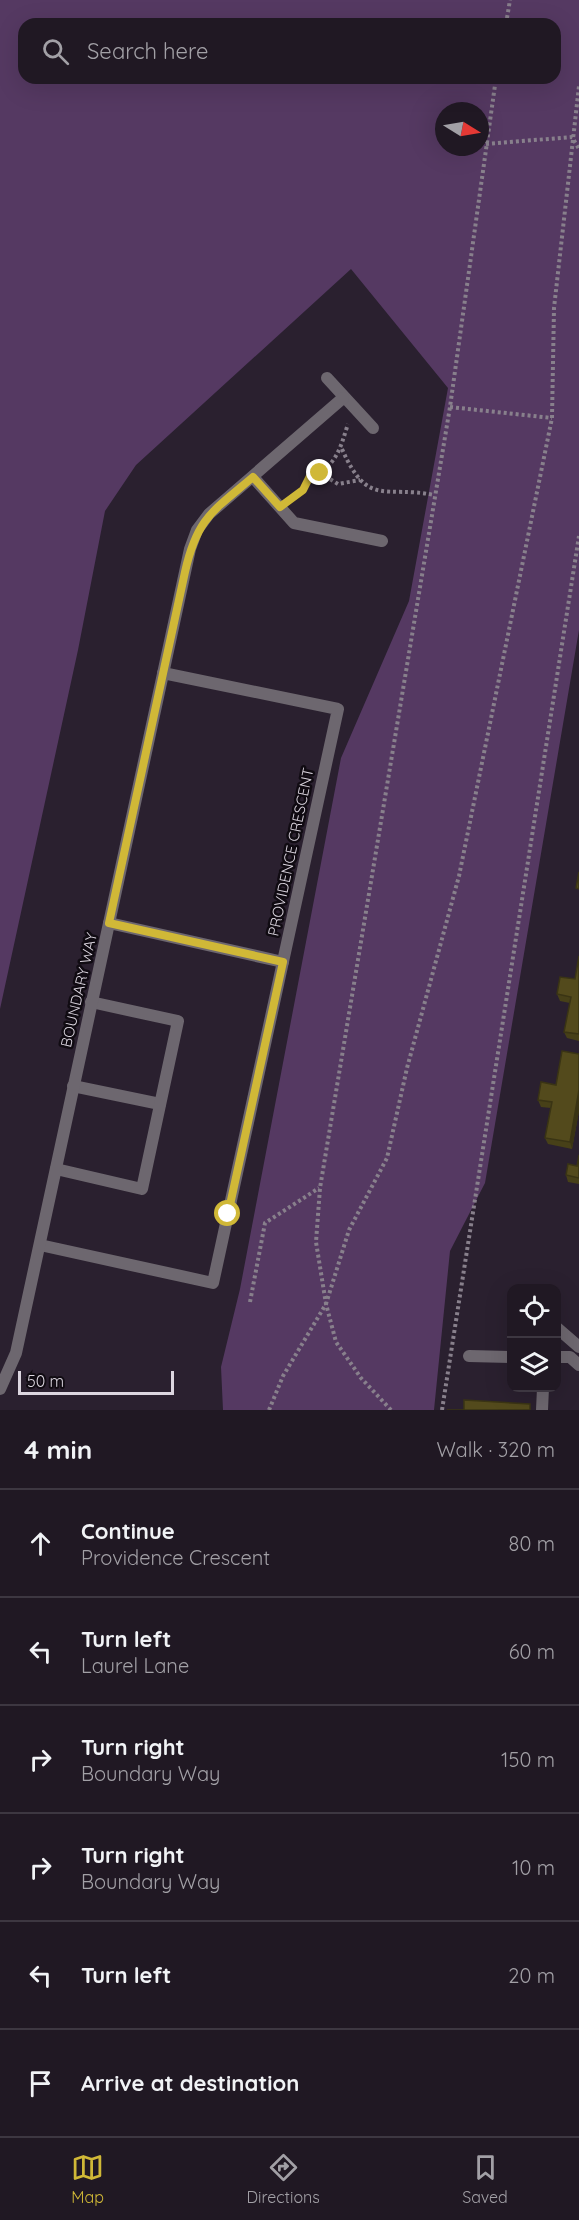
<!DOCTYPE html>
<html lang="en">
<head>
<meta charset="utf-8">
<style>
	:root { --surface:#201823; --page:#28212b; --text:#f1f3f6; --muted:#a2a0a6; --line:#3d3741; --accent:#d0b837 }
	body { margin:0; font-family:Quicksand,sans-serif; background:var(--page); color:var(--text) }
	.controls { position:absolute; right:18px; bottom:18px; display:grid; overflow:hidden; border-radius:12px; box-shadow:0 6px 24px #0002 }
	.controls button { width:54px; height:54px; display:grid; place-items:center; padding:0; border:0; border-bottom:2px solid var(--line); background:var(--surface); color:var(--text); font:30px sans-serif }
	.compass { position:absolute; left:435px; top:102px; width:54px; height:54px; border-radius:50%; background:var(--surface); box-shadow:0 6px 24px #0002; rotate:101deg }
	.scale { position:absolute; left:18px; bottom:15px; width:156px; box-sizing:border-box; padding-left:6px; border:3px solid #dcd6e0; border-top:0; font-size:16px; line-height:21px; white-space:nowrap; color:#dcd6e0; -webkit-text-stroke:4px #100b12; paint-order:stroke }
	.stop { position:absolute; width:18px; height:18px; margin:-14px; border:4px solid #d0b837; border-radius:50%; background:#fff }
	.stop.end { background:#d0b837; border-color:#fff; box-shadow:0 2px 6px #0008 }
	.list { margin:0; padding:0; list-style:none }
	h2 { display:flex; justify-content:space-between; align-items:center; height:78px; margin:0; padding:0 24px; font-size:26px }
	h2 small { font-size:20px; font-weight:400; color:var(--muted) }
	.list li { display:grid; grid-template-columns:39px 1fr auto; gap:18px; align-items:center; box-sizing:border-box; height:108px; padding:0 24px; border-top:2px solid var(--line) }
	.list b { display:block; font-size:22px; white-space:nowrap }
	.list p { margin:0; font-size:20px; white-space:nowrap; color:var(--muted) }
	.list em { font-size:20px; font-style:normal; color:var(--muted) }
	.icon { flex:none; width:33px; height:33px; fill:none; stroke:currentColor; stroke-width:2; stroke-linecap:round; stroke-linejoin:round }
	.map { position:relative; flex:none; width:579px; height:1410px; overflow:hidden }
	.search { position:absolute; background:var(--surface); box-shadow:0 6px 24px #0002; left:18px; right:18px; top:18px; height:66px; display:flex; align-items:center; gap:15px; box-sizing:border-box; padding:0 21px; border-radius:18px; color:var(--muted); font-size:22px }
	.sheet { height:726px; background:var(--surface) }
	nav { display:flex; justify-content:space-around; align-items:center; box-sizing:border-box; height:84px; border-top:2px solid var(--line); background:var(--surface); font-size:16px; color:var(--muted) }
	nav a { display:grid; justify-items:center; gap:3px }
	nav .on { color:var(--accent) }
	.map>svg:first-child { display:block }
	.green { fill:#553962; fill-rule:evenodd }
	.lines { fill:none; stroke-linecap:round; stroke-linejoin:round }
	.path { stroke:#88808c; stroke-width:4; stroke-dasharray:3 3; stroke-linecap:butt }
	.lane { stroke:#6d676f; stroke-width:12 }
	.street { stroke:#6d676f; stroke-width:12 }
	.wall { fill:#474018 }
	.shaded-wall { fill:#3a3414 }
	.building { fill:#534a1c; stroke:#3a3414; stroke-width:1.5 }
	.route { stroke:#d0b837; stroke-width:8 }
	.labels { text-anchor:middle; stroke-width:5; stroke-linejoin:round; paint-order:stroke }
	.street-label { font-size:15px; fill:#dcd6e0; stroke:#100b12 }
</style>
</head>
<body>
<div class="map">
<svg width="579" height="1410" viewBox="0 0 579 1410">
	<rect width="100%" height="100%" fill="#2a202f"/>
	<!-- green -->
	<path class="green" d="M0 0H579V630L485 1183 450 1251 434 1410H223L221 1367 240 1289 341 758 409 601 448 388 351 269 136 465 105 511 78 650 0 1009ZM24 24H555V78H24ZM444 111H480V147H444Z"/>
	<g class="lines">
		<!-- path -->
		<g class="path">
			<polyline points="506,24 510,0"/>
			<polyline points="486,144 572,137 579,149"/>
			<polyline points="450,407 552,418"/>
			<path d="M342 449C368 508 384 485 434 495"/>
			<polyline points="320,473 338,484 360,480"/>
			<path d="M293 498 303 490 310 476C337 467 340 448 348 424"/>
			<polyline points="250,1302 265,1223 319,1188"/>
			<polyline points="269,1410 283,1376 326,1304 349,1230 387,1158 407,1068 459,876 552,418 554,308 579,86"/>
			<polyline points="391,1410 361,1378 336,1342 326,1304 316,1242 320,1188 450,407 496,78"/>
			<polyline points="442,1410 579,536"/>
		</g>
		<!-- lane -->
		<g class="lane">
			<polyline points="73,1086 160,1104"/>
			<polyline points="56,1169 142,1189 178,1021 91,1002"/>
			<polyline points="556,1327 579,1347"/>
			<polyline points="469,1356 512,1357"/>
			<polyline points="556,1357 570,1357 579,1365"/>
			<polyline points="542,1410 543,1388"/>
		</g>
		<!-- street -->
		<g class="street">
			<polyline points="327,378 373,428"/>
			<polyline points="253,477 294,523 382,541"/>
			<polyline points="109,923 283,962"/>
			<polyline points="40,1245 213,1283 338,709 163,673"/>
			<polyline points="0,1389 16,1353 190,549 197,530 209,514 343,398"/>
		</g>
	</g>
	<!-- wall -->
	<g class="wall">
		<polygon points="579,956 579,1041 567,1038 564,1032 570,1003 560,1001 557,994 575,979"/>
		<polygon points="579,1054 579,1111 572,1149 548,1144 545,1138 551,1108 541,1107 538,1100 556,1085"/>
		<polygon points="579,1155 579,1184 568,1182 566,1175 577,1166"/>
	</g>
	<!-- shaded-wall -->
	<polygon class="shaded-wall" points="579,1090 579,1111 572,1149 570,1142"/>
	<!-- building -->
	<g class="building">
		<polygon points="579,872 579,889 576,888"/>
		<polygon points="579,956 579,1034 564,1032 571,997 557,994 560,977 575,979"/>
		<polygon points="562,1051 579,1054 579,1090 570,1142 545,1138 552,1102 538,1100 541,1082 556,1085"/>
		<polygon points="579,1155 579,1178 566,1175 568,1164 577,1166"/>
		<polygon points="464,1400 530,1404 530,1410 447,1410 464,1410"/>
	</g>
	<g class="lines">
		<!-- route -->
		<path class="route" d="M228 1214 283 962 109 923 185 572C197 518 213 511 253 477L280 507 303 490 310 476 320 473"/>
	</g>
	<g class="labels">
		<!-- street labels -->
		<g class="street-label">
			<text transform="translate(291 852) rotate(-78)" y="5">PROVIDENCE CRESCENT</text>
			<text transform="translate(79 990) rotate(-77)" y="5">BOUNDARY WAY</text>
		</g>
	</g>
</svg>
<div class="controls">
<button><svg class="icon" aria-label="locate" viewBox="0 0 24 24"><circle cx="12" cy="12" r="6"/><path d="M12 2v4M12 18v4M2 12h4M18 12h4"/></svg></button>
<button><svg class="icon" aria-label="layers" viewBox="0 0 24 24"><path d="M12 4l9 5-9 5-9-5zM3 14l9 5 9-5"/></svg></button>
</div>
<svg class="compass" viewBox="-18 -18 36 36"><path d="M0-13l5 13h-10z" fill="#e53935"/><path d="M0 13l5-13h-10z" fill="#a2a0a6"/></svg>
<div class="scale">50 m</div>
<div class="stop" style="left:228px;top:1214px"></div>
<div class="stop end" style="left:320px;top:473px"></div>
<div class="search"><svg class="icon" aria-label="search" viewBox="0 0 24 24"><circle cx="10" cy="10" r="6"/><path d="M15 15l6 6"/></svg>Search here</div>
</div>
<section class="sheet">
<h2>4 min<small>Walk · 320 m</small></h2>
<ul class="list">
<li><svg class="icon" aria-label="ahead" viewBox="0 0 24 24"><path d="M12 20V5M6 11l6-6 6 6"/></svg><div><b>Continue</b><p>Providence Crescent</p></div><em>80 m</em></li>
<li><svg class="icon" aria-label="left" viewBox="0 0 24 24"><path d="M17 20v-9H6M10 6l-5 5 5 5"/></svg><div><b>Turn left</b><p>Laurel Lane</p></div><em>60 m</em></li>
<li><svg class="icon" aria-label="right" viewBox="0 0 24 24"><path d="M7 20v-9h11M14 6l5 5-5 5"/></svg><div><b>Turn right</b><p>Boundary Way</p></div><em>150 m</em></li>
<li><svg class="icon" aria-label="right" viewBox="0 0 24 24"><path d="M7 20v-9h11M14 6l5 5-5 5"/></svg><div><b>Turn right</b><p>Boundary Way</p></div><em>10 m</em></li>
<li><svg class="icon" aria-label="left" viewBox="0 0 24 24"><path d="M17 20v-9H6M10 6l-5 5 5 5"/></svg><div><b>Turn left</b></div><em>20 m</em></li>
<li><svg class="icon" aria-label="arrive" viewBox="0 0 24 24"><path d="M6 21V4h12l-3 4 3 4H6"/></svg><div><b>Arrive at destination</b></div></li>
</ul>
</section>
<nav>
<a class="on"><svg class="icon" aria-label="map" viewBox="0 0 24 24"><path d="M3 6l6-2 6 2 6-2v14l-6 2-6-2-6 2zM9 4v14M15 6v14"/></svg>Map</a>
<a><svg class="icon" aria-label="directions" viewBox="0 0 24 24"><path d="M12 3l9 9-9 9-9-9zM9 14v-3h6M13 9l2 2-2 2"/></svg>Directions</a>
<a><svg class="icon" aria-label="saved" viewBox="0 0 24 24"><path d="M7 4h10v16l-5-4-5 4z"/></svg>Saved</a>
</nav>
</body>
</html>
